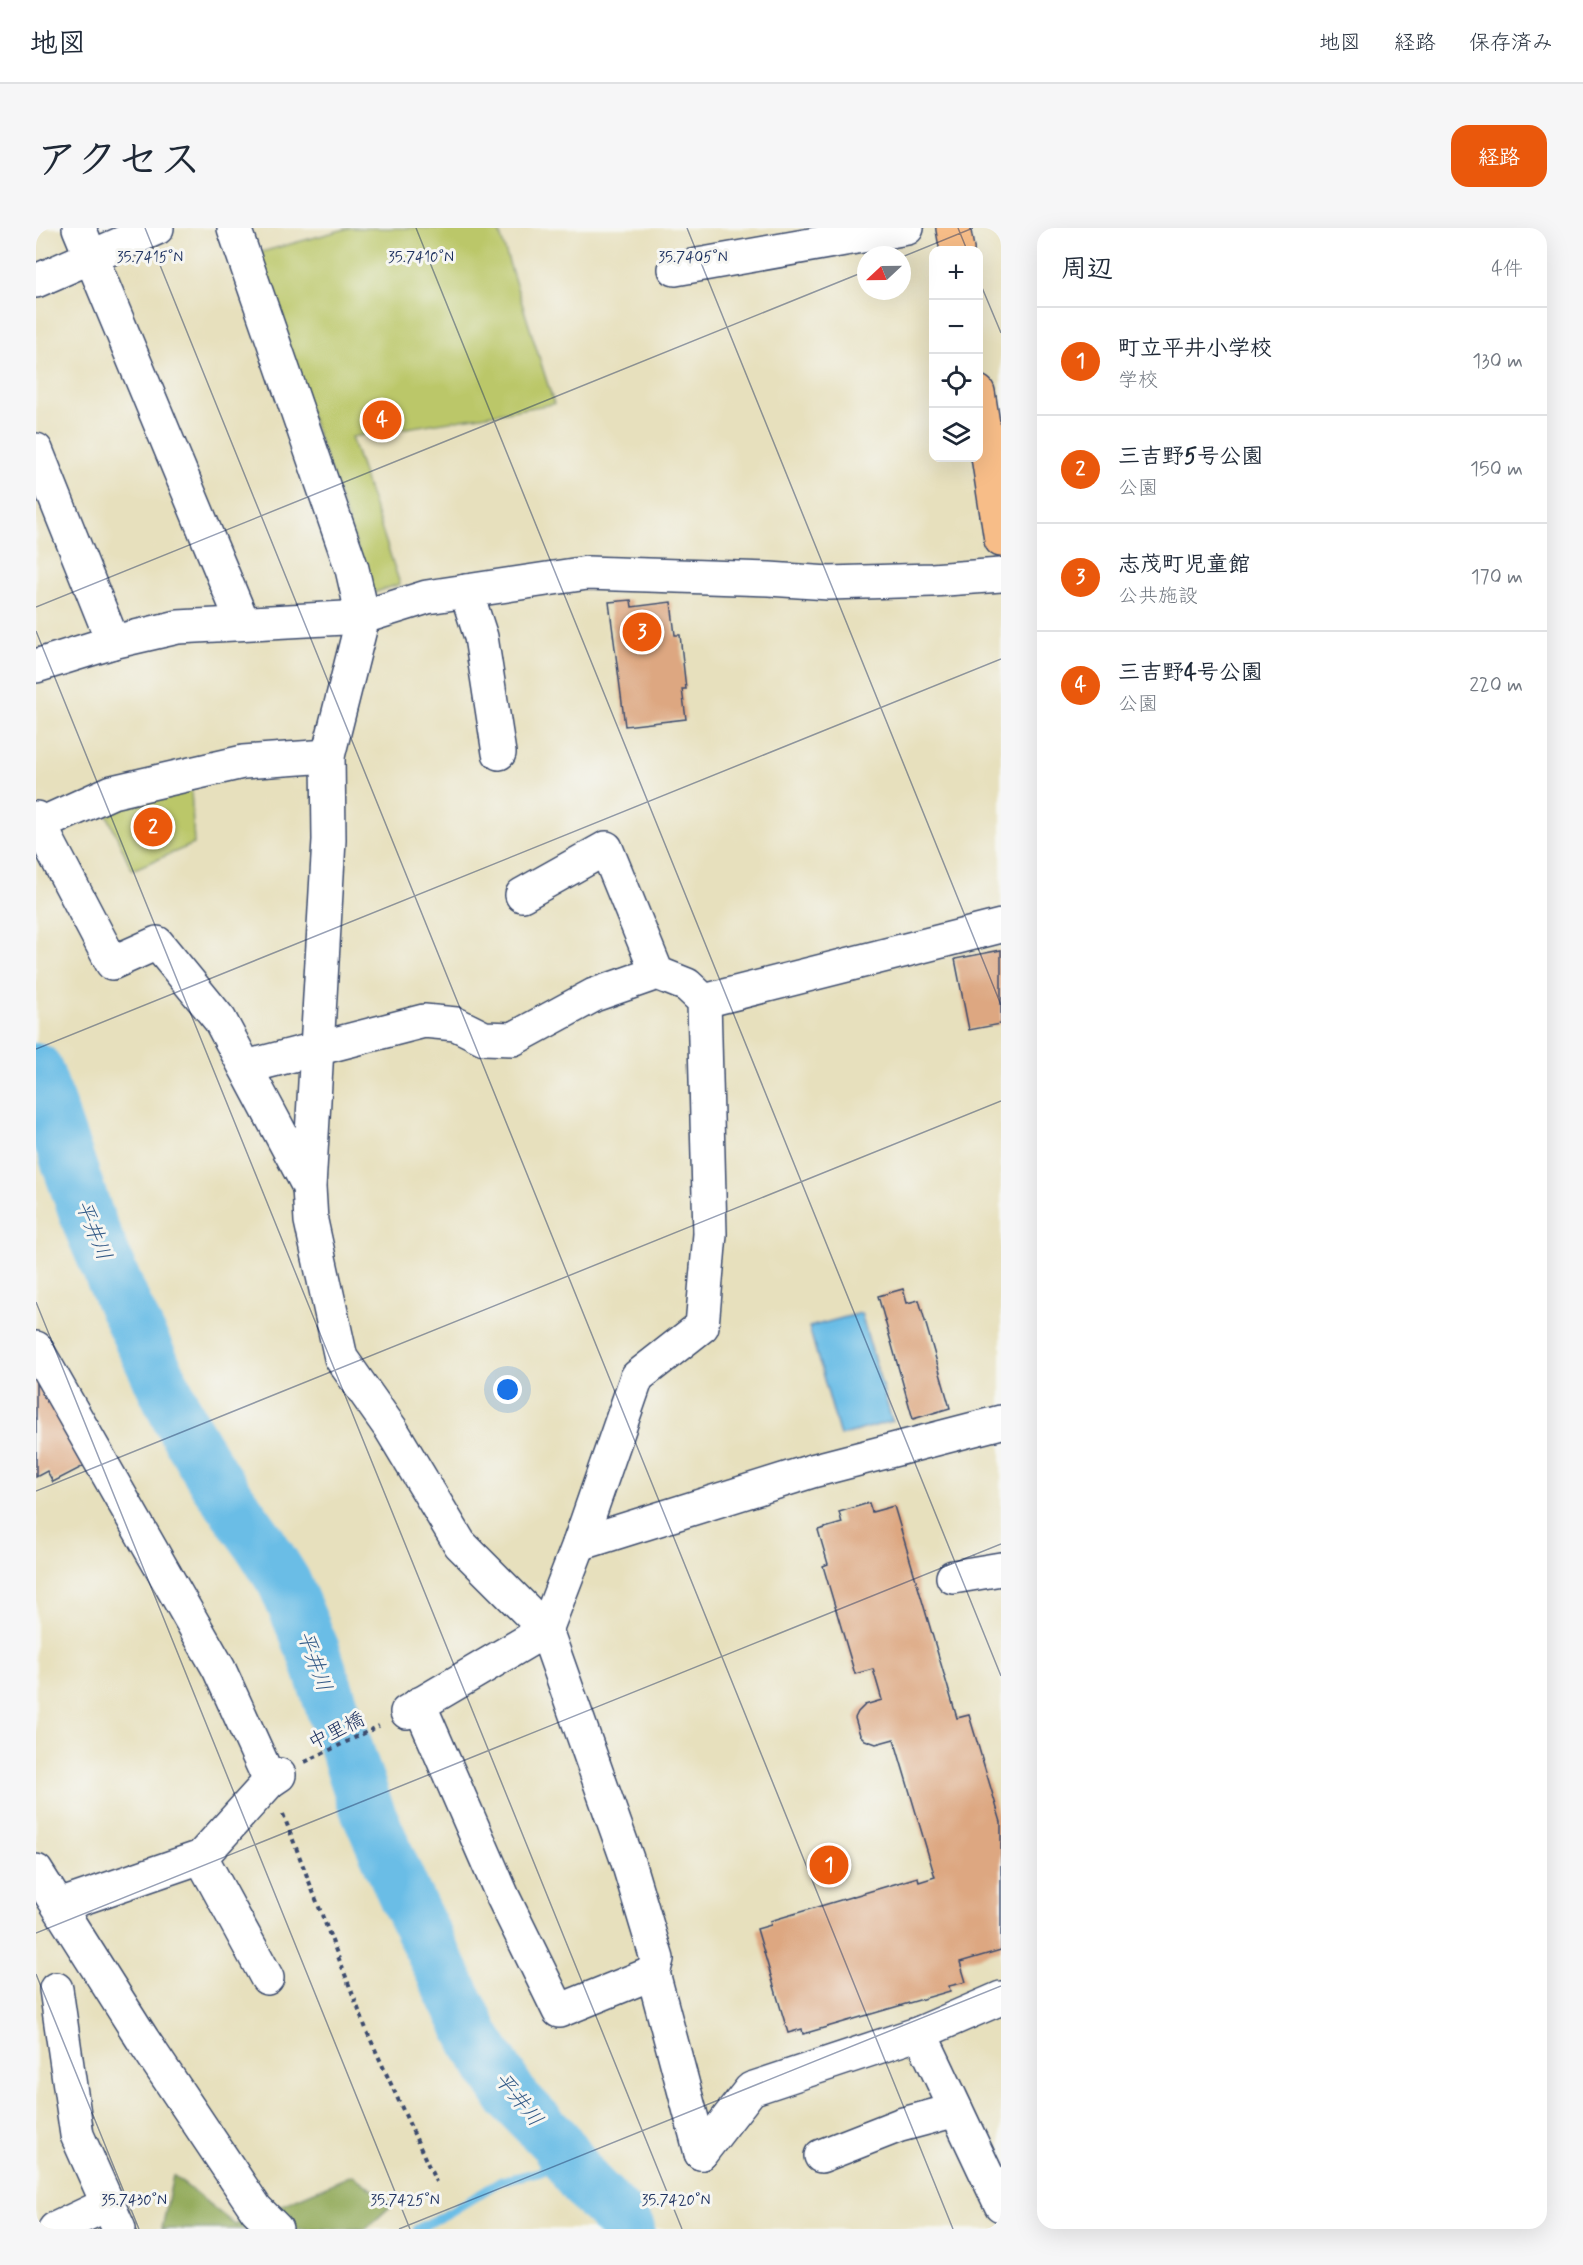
<!DOCTYPE html>
<html lang="ja">
<head>
<meta charset="utf-8">
<style>
	:root { --surface:#fff; --page:#f6f6f7; --text:#1f2937; --muted:#747a83; --line:#e0e1e3; --accent:#ea580c }
	body { margin:0; font-family:Mynerve,"Klee One",sans-serif; background:var(--page); color:var(--text) }
	.controls { position:absolute; right:18px; top:18px; display:grid; overflow:hidden; border-radius:12px; box-shadow:0 6px 24px #0002 }
	.controls button { width:54px; height:54px; display:grid; place-items:center; padding:0; border:0; border-bottom:2px solid var(--line); background:var(--surface); color:var(--text); font:30px sans-serif }
	.compass { position:absolute; left:821px; top:18px; width:54px; height:54px; border-radius:50%; background:var(--surface); box-shadow:0 6px 24px #0002; rotate:248deg }
	.you { position:absolute; left:472px; top:1162px; width:21px; height:21px; margin:-15px; border:4px solid #fff; border-radius:50%; background:#1a73e8; box-shadow:0 0 0 9px #1a73e833 }
	.badge { display:grid; place-items:center; width:39px; height:39px; border-radius:50%; background:var(--accent); color:#fff; font-size:20px; font-weight:700 }
	.pin { position:absolute; translate:-50% -50%; border:3px solid #fff; box-shadow:0 2px 6px #0006 }
	.list { margin:0; padding:0; list-style:none }
	h2 { display:flex; justify-content:space-between; align-items:center; height:78px; margin:0; padding:0 24px; font-size:26px }
	h2 small { font-size:20px; font-weight:400; color:var(--muted) }
	.list li { display:grid; grid-template-columns:39px 1fr auto; gap:18px; align-items:center; box-sizing:border-box; height:108px; padding:0 24px; border-top:2px solid var(--line) }
	.list b { display:block; font-size:22px; white-space:nowrap }
	.list p { margin:0; font-size:20px; white-space:nowrap; color:var(--muted) }
	.list em { font-size:20px; font-style:normal; color:var(--muted) }
	.icon { flex:none; width:33px; height:33px; fill:none; stroke:currentColor; stroke-width:2; stroke-linecap:round; stroke-linejoin:round }
	.map { position:relative; flex:none; width:965px; height:2001px; overflow:hidden; border-radius:18px }
	header { display:flex; align-items:center; gap:36px; box-sizing:border-box; height:84px; padding:0 30px; background:var(--surface); border-bottom:2px solid var(--line) }
	header strong { font-size:28px }
	nav { display:flex; gap:33px; margin-inline-start:auto; font-size:21px }
	.intro { display:flex; align-items:center; justify-content:space-between; box-sizing:border-box; height:144px; padding:0 36px }
	h1 { margin:0; font-size:42px }
	.button { padding:15px 27px; border-radius:18px; background:var(--accent); color:#fff; font-size:21px; font-weight:700 }
	main { display:flex; gap:36px; padding:0 36px }
	aside { flex:1; background:var(--surface); border-radius:18px; box-shadow:0 6px 24px #0002 }
	.map>svg:first-child { display:block }
	.green { fill:#bbc769; stroke:#6b7b64; stroke-width:1.5 }
	.forest { fill:#94ac5d; stroke:#586e5e; stroke-width:1.5 }
	.water { fill:#6abde6; stroke:#4276a2; stroke-width:1.5 }
	.lines { fill:none; stroke-linecap:round; stroke-linejoin:round }
	.stream { stroke:#6abde6; stroke-width:9 }
	.river { stroke:#6abde6; stroke-width:54 }
	.building { fill:#dda781 }
	.minor-casing { stroke:#3a4a6c; stroke-width:36 }
	.major-casing { stroke:#3a4a6c; stroke-width:36 }
	.path { stroke:#3a4a6c; stroke-width:4; stroke-dasharray:4.5 4.5; stroke-linecap:butt }
	.minor { stroke:#fff; stroke-width:33 }
	.major { stroke:#f7bd88; stroke-width:33 }
	.ticks { fill:none; stroke:#1b2f5e; stroke-width:1.5; stroke-opacity:0.45 }
	.labels { text-anchor:middle; stroke-width:6; stroke-linejoin:round; paint-order:stroke }
	.street-label { font-size:20px; fill:#1b2f5e; stroke:#f6f6f2 }
	.water-label { font-size:21px; font-style:italic; fill:#335a87; stroke:#f6f6f2 }
	.ticks-label { font-size:15px; text-anchor:middle; fill:#1b2f5e; stroke:#f6f6f2; stroke-width:6; stroke-linejoin:round; paint-order:stroke }
</style>
</head>
<body>
<header>
<strong>地図</strong>
<nav><a>地図</a><a>経路</a><a>保存済み</a></nav>
</header>
<div class="intro"><h1>アクセス</h1><a class="button">経路</a></div>
<main>
<div class="map">
<svg width="965" height="2001" viewBox="0 0 965 2001">
	<rect width="100%" height="100%" fill="#f6f6f2"/>
	<filter id="ink" filterUnits="userSpaceOnUse"><feTurbulence type="fractalNoise" baseFrequency=".0167" numOctaves="2"/><feDisplacementMap in="SourceGraphic" scale="12" xChannelSelector="R" yChannelSelector="G"/><feConvolveMatrix kernelMatrix="1 2 1 2 8 2 1 2 1" color-interpolation-filters="sRGB"/></filter>
	<filter id="wash" filterUnits="userSpaceOnUse"><feTurbulence type="fractalNoise" baseFrequency=".008" numOctaves="4" result="noise"/><feDisplacementMap in="SourceGraphic" scale="24" xChannelSelector="R" yChannelSelector="G"/><feGaussianBlur stdDeviation="1.35" result="paint"/><feColorMatrix in="noise" values="0 0 0 0 0 0 0 0 0 0 0 0 0 0 0 0 0 1.4 0 .05"/><feComposite in="paint" operator="in"/></filter>
	<g filter="url(#wash)">
		<rect width="100%" height="100%" fill="#e7e0bd"/>
		<!-- green -->
		<g class="green">
			<polygon points="313,0 462,0 518,176 315,209 364,356 337,365 218,26"/>
			<polygon points="155,559 158,616 96,642 69,582"/>
		</g>
		<!-- forest -->
		<polygon class="forest" points="137,1947 199,1997 316,1947 357,1976 330,2001 126,2001"/>
		<!-- water -->
		<polygon class="water" points="825,1085 856,1193 804,1208 773,1099"/>
		<g class="lines">
			<!-- stream -->
			<polyline class="stream" points="381,2001 413,1985 465,1953 506,1943 519,1913"/>
			<!-- river -->
			<polyline class="river" points="0,842 54,997 87,1074 147,1199 178,1251 223,1314 248,1354 277,1422 330,1579 370,1670 440,1812 476,1869 519,1913 548,1954 586,1992 592,2001"/>
		</g>
		<g id="blocks">
			<!-- building -->
			<g class="building">
				<polygon points="595,372 596,379 635,374 639,407 644,407 650,461 646,461 650,491 589,498 573,374"/>
				<polygon points="965,722 965,796 933,802 919,731"/>
				<polygon points="867,1061 871,1075 883,1072 914,1180 877,1191 842,1068"/>
				<polygon points="0,1141 48,1238 17,1254 11,1243 0,1249"/>
				<polygon points="833,1275 836,1284 858,1278 921,1490 933,1487 965,1594 965,1722 924,1734 930,1754 913,1758 914,1763 767,1806 766,1801 752,1805 721,1701 735,1697 734,1693 882,1649 883,1654 899,1649 858,1511 840,1516 829,1512 824,1507 819,1490 822,1484 829,1477 846,1472 837,1441 819,1446 787,1338 792,1336 782,1302 806,1295 803,1284"/>
			</g>
		</g>
	</g>
	<g filter="url(#ink)">
		<use href="#blocks" fill-opacity="0" stroke="#3a4a6c" stroke-width="1.5"/>
		<g class="lines">
			<!-- minor casing -->
			<g class="minor-casing">
				<g id="minor">
					<polyline points="43,0 207,395"/>
					<polyline points="198,0 316,341 327,389 292,528 293,612 273,959 275,993 305,1130 355,1201 424,1316 510,1402 591,1631 621,1731 617,1745 665,1925"/>
					<polyline points="639,41 871,0"/>
					<polyline points="0,53 121,0"/>
					<polyline points="0,222 77,414"/>
					<polyline points="430,363 445,409 463,525"/>
					<polyline points="0,438 77,414 142,399 327,389 391,369 551,345 733,351 793,355 896,352 965,347"/>
					<polyline points="0,590 76,735 121,715 184,792 272,957"/>
					<polyline points="3,597 76,564 207,534 292,528"/>
					<polyline points="668,773 965,698"/>
					<polyline points="210,839 388,793 420,796 448,810 477,811 558,767 621,745"/>
					<polyline points="0,1120 183,1441 234,1553"/>
					<polyline points="543,1316 776,1243 965,1194"/>
					<polyline points="917,1349 965,1341"/>
					<polyline points="383,1476 467,1669 523,1783 617,1745"/>
					<polyline points="371,1484 510,1402 543,1316 601,1149 666,1098 674,1006 668,773 651,757 621,745 570,620 486,667"/>
					<polyline points="165,1629 231,1750"/>
					<polyline points="0,1643 107,1812 220,1981 240,2001"/>
					<polyline points="23,1678 165,1629 234,1553 243,1547"/>
					<polyline points="20,1761 41,1907 83,2001"/>
					<polyline points="884,1805 965,1977"/>
					<polyline points="665,1925 715,1861 884,1805 965,1770"/>
					<polyline points="785,1928 864,1897 920,1882"/>
					<polyline points="19,2001 72,1976"/>
				</g>
			</g>
			<!-- major casing -->
			<g class="major-casing">
				<g id="major">
					<polyline points="917,0 921,22"/>
					<polyline points="942,164 965,312"/>
				</g>
			</g>
			<!-- path -->
			<g class="path">
				<polyline points="269,1534 343,1498"/>
				<polyline points="247,1586 332,1806 400,1954"/>
			</g>
			<!-- minor -->
			<use href="#minor" class="minor"/>
			<!-- major -->
			<use href="#major" class="major"/>
		</g>
	</g>
	<!-- ticks -->
	<path class="ticks" d="M109 0 917 2001M380 0 965 1448M651 0 965 777M922 0 931 22M866 29 937 0M942 50 965 105M0 379 830 43M0 403 646 2001M0 821 965 431M0 1074 374 2001M0 1263 965 873M0 1705 965 1316M0 1746 103 2001M363 2001 965 1758"/>
	<g class="labels">
		<!-- street labels -->
		<g class="street-label">
			<text transform="translate(300 1502) rotate(-26)" y="7">中里橋</text>
		</g>
		<!-- water labels -->
		<g class="water-label">
			<text transform="translate(58 1002) rotate(68)" y="7">平井川</text>
			<text transform="translate(279 1433) rotate(70)" y="7">平井川</text>
			<text transform="translate(483 1871) rotate(51)" y="7">平井川</text>
		</g>
	</g>
	<g class="ticks-label">
		<text x="114" y="34">35.7415°N</text>
		<text x="385" y="34">35.7410°N</text>
		<text x="657" y="34">35.7405°N</text>
		<text x="98" y="1977">35.7430°N</text>
		<text x="369" y="1977">35.7425°N</text>
		<text x="640" y="1977">35.7420°N</text>
	</g>
</svg>
<div class="controls">
<button>+</button>
<button>−</button>
<button><svg class="icon" aria-label="locate" viewBox="0 0 24 24"><circle cx="12" cy="12" r="6"/><path d="M12 2v4M12 18v4M2 12h4M18 12h4"/></svg></button>
<button><svg class="icon" aria-label="layers" viewBox="0 0 24 24"><path d="M12 4l9 5-9 5-9-5zM3 14l9 5 9-5"/></svg></button>
</div>
<svg class="compass" viewBox="-18 -18 36 36"><path d="M0-13l5 13h-10z" fill="#e53935"/><path d="M0 13l5-13h-10z" fill="#747a83"/></svg>
<div class="you"></div>
<div class="pin badge" style="left:793px;top:1637px">1</div>
<div class="pin badge" style="left:117px;top:599px">2</div>
<div class="pin badge" style="left:606px;top:404px">3</div>
<div class="pin badge" style="left:346px;top:192px">4</div>
</div>
<aside>
<h2>周辺<small>4件</small></h2>
<ul class="list">
<li><span class="badge">1</span><div><b>町立平井小学校</b><p>学校</p></div><em>130 m</em></li>
<li><span class="badge">2</span><div><b>三吉野5号公園</b><p>公園</p></div><em>150 m</em></li>
<li><span class="badge">3</span><div><b>志茂町児童館</b><p>公共施設</p></div><em>170 m</em></li>
<li><span class="badge">4</span><div><b>三吉野4号公園</b><p>公園</p></div><em>220 m</em></li>
</ul>
</aside>
</main>
</body>
</html>
